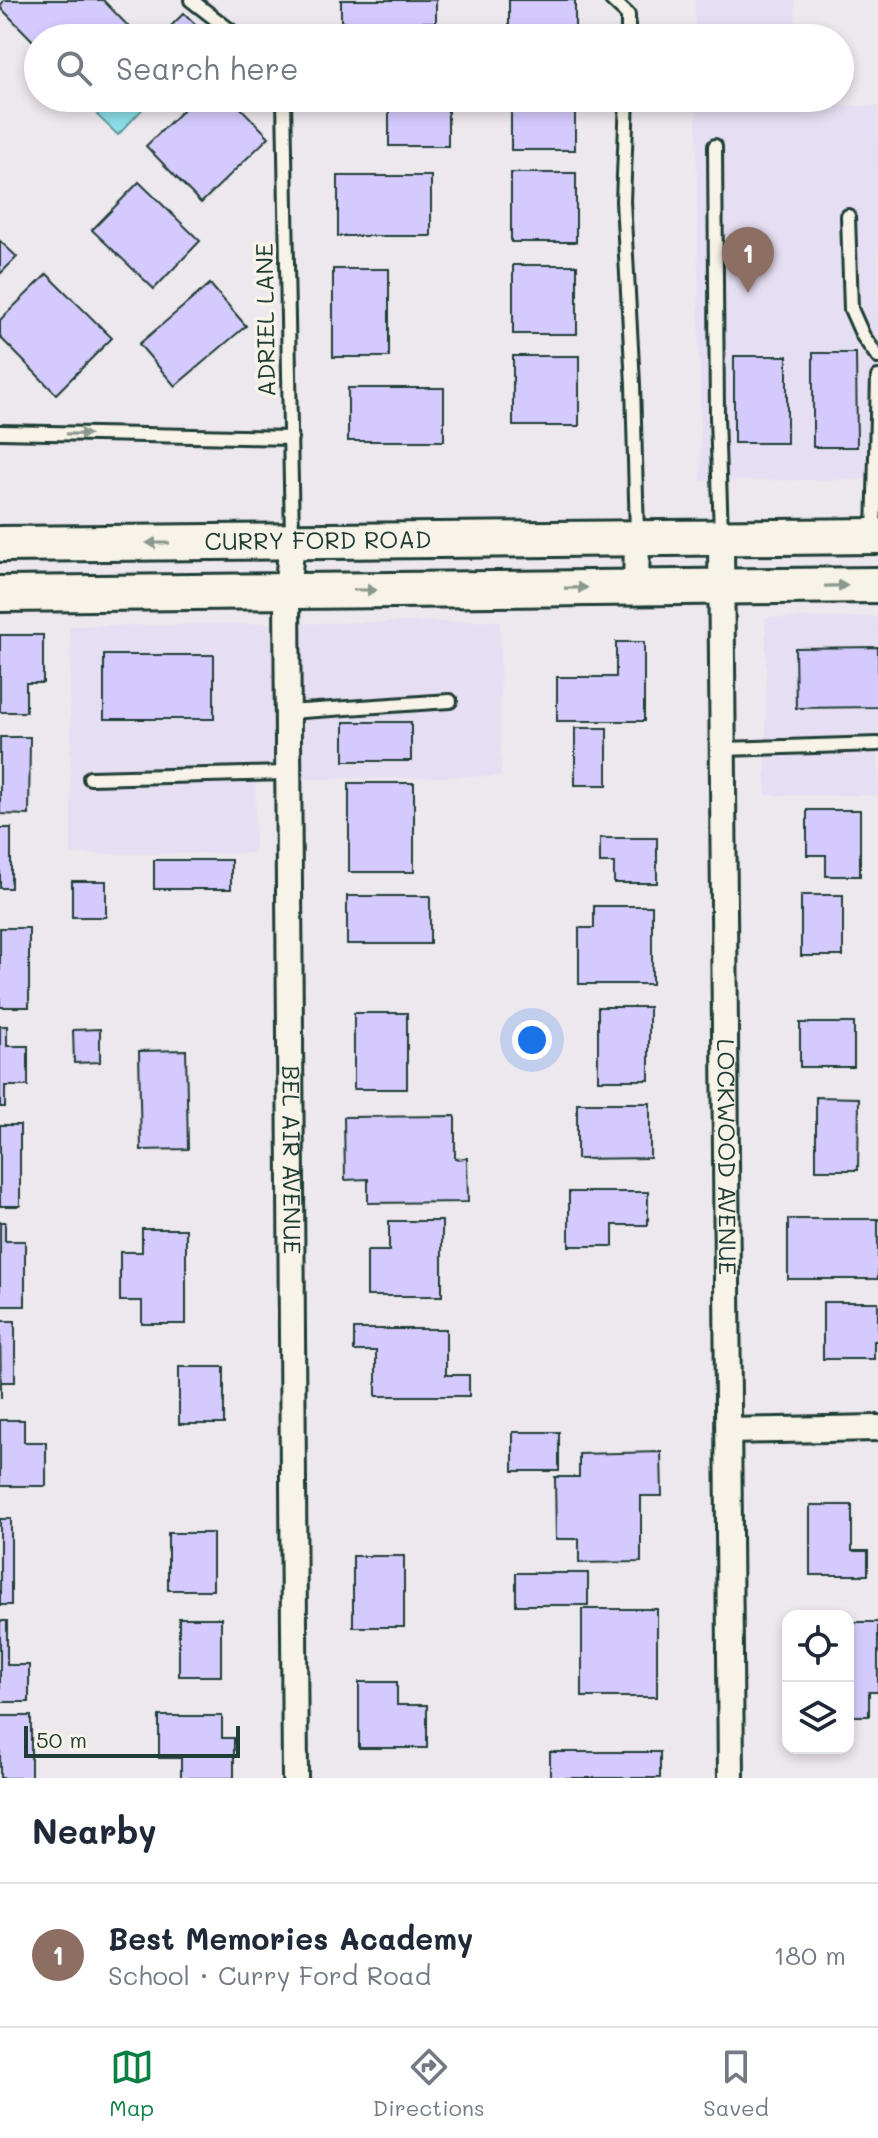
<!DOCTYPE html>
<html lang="en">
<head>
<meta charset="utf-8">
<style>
	:root { --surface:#fff; --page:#f2f2f3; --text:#1f2937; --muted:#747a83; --line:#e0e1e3; --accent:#0b8043 }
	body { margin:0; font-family:Mali,sans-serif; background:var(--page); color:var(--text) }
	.controls { position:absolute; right:24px; bottom:24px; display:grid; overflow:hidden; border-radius:16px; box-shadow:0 4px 12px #0003 }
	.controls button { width:72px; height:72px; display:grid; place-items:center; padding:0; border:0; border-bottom:2px solid var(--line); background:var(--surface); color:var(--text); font:40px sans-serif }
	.scale { position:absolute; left:24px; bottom:20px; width:216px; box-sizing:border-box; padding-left:8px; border:4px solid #1f3d34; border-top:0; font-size:22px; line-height:28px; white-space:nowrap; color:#1f3d34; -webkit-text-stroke:6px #f7f3e8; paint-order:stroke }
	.you { position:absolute; left:532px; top:1040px; width:28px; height:28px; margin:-20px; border:6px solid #fff; border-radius:50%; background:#1a73e8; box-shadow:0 0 0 12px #1a73e833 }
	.badge { display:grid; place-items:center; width:52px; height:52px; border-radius:50%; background:var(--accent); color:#fff; font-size:26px; font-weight:700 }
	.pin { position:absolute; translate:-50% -66px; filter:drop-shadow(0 2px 4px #0008) }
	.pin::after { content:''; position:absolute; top:42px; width:28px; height:24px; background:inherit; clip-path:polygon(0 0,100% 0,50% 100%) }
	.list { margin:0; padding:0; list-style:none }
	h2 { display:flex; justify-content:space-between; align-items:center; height:104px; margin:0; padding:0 32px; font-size:34px }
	h2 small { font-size:26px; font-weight:400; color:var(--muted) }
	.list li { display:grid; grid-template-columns:52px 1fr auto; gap:24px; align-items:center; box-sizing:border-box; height:144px; padding:0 32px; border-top:2px solid var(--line) }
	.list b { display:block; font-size:30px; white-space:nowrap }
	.list p { margin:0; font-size:26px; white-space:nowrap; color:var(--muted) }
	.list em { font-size:26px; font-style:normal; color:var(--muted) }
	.icon { flex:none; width:44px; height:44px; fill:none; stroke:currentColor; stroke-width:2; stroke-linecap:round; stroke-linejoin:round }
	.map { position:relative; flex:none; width:878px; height:1778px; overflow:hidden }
	.search { position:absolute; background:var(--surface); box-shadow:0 4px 12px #0003; left:24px; right:24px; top:24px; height:88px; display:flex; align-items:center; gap:20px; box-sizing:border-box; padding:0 28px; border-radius:44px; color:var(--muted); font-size:30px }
	.sheet { height:248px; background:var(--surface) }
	nav { display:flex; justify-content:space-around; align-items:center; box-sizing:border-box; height:112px; border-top:2px solid var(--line); background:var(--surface); font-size:22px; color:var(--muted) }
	nav a { display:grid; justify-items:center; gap:4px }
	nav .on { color:var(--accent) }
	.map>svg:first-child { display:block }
	.built { fill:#e6def2 }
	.water { fill:#8ddde8; stroke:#619da0; stroke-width:2 }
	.building { fill:#d5cafd; stroke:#1f3d34; stroke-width:2 }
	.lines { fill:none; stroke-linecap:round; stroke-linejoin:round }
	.lane-casing { stroke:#1f3d34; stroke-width:18 }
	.street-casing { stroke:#1f3d34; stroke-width:30 }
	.secondary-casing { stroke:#1f3d34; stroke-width:40 }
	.lane { stroke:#f7f3e8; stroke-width:12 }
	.street { stroke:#f7f3e8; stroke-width:24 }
	.secondary { stroke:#f7f3e8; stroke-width:34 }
	.oneway { fill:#8b988e }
	.labels { text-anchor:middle; stroke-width:7; stroke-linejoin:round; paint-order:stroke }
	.street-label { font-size:24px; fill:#1f3d34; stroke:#f7f3e8 }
</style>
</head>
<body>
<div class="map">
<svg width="878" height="1778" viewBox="0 0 878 1778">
	<rect width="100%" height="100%" fill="#ede7ee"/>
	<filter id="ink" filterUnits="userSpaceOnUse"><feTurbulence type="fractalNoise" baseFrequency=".0125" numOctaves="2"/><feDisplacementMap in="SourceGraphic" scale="16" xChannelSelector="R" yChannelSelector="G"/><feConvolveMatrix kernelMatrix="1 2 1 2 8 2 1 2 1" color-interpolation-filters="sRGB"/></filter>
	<g filter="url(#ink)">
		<!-- built -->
		<g class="built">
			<rect x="695" y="0" width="100" height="38"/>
			<polygon points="696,98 796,98 797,106 878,106 878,479 701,481"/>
			<polygon points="878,617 878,795 766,795 766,618"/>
			<polygon points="500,621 501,776 256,780 254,853 71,854 70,626"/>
		</g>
		<!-- water -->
		<polygon class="water" points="114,98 153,98 118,135 97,115"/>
		<!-- building -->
		<g class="building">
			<polygon points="4,0 103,0 130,28 119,38 38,38 38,46 0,7"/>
			<rect x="341" y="0" width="95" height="22"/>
			<rect x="509" y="0" width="66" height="38"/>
			<polygon points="184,13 209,38 159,38"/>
			<polygon points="195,98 231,98 269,137 201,203 146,146"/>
			<rect x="389" y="98" width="59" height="48"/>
			<rect x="511" y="98" width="64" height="52"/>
			<rect x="511" y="173" width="65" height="69"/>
			<rect x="338" y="176" width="93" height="60"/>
			<polygon points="139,182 200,241 154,289 92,230"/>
			<polygon points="0,241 17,257 0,274"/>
			<rect x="513" y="265" width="64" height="69"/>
			<rect x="333" y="269" width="56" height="88"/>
			<polygon points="47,274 112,338 56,394 0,337 0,320"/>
			<polygon points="210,284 246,326 175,386 139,344"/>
			<polygon points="813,353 856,353 857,447 813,447"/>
			<rect x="513" y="356" width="66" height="70"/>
			<rect x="734" y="356" width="53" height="87"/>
			<rect x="348" y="388" width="96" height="53"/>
			<polygon points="0,635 43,635 43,683 26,683 26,712 0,712"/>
			<polygon points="616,642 644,642 644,721 557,721 557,677 616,677"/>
			<polygon points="878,647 878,707 796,708 795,648"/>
			<rect x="104" y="655" width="110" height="64"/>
			<rect x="344" y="722" width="67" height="39"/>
			<rect x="575" y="728" width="32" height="57"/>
			<polygon points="0,737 30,737 29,815 0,814"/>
			<rect x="349" y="783" width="65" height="89"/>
			<polygon points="807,810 860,810 860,876 826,876 826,855 807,855"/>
			<rect x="0" y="828" width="11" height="60"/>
			<polygon points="600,838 657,838 657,883 614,883 614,863 600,863"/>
			<rect x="154" y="860" width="77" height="29"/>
			<rect x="72" y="881" width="34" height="36"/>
			<rect x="801" y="895" width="42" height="61"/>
			<rect x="347" y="896" width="83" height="48"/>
			<polygon points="594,906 652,906 652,984 579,984 579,928 594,928"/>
			<rect x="0" y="928" width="29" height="79"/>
			<rect x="598" y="1007" width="51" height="73"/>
			<rect x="354" y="1013" width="53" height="76"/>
			<rect x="800" y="1023" width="54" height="44"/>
			<polygon points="0,1026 7,1026 7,1046 28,1046 28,1086 5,1086 5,1107 0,1107"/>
			<polygon points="100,1029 100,1062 74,1063 73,1030"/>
			<polygon points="186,1050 188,1149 141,1150 139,1051"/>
			<polygon points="816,1097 859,1098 858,1170 816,1170"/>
			<polygon points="577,1103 650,1103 650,1158 577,1159"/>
			<polygon points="455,1116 455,1159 467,1158 468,1202 368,1203 368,1179 345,1180 344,1117"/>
			<rect x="0" y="1125" width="20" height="81"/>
			<polygon points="569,1192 648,1192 648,1225 613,1225 613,1246 569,1246"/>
			<rect x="788" y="1219" width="90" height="60"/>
			<polygon points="389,1221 442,1221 442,1296 367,1296 367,1251 389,1251"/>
			<polygon points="0,1222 5,1222 5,1241 25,1241 25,1306 0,1306"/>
			<polygon points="142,1229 186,1229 186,1324 142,1324 142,1301 120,1301 120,1252 142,1252"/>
			<polygon points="823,1302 878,1302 878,1341 874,1341 874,1359 823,1359"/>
			<polygon points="0,1321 15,1321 15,1382 1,1382 1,1399"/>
			<polygon points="354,1329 446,1329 446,1375 469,1375 469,1396 376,1396 376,1351 354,1351"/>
			<rect x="179" y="1367" width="45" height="57"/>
			<polygon points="0,1420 24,1420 24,1442 46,1442 46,1486 0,1486"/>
			<rect x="513" y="1432" width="46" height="39"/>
			<polygon points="661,1452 662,1496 641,1496 641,1562 579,1563 579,1539 556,1539 555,1477 579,1477 579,1454"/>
			<polygon points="810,1505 852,1505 852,1551 868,1551 868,1575 810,1575"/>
			<rect x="0" y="1519" width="11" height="86"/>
			<rect x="168" y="1533" width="45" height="57"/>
			<rect x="353" y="1556" width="51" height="71"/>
			<rect x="516" y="1573" width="72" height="32"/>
			<rect x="582" y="1609" width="75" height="88"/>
			<rect x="179" y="1618" width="42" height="58"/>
			<polygon points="0,1621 7,1621 7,1665 29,1665 29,1702 0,1702"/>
			<polygon points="848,1622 878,1622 878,1692 869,1692 869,1716 848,1716"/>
			<polygon points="359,1682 397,1682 397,1705 427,1705 427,1748 359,1748"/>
			<rect x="0" y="1716" width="31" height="62"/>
			<polygon points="159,1716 222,1716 222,1738 234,1738 234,1778 181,1778 181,1758 159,1758"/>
			<rect x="550" y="1752" width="110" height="26"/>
		</g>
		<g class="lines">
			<!-- lane casing -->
			<g class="lane-casing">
				<g id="lane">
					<polyline points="191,0 240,38"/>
					<polyline points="612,0 628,15 628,38"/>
					<polyline points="284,98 292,539"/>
					<polyline points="627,98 623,201 633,384 637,535"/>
					<polyline points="715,146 717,417 721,534"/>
					<polyline points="848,216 851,309 863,336 878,357"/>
					<polyline points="0,432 291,438"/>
					<polyline points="874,534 878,377"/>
					<polyline points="288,712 450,701"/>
					<polyline points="723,749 878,744"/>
					<polyline points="90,778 288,773"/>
				</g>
			</g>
			<!-- street casing -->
			<g class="street-casing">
				<g id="street">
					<path id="s1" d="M721 537 731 1778"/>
					<path id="s2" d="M292 542 287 591 295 1778"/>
					<polyline points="636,588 637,538"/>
					<polyline points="729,1431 878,1428"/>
				</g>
			</g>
			<!-- secondary casing -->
			<g class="secondary-casing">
				<g id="secondary">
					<path id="s3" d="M0 544 878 536"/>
					<polyline points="0,594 878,585"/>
				</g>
			</g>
			<!-- lane -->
			<use href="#lane" class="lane"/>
			<!-- street -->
			<use href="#street" class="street"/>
			<!-- secondary -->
			<use href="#secondary" class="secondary"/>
		</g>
		<!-- one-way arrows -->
		<defs><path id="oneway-solid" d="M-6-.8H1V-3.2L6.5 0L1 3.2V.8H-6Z" transform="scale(2)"/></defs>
		<g class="oneway">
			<use href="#oneway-solid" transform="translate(78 434) rotate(1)"/>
			<use href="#oneway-solid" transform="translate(158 543) rotate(180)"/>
			<use href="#oneway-solid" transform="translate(836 586) rotate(-1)"/>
			<use href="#oneway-solid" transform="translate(576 588) rotate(-1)"/>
			<use href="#oneway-solid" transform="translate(365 590)"/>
		</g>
	</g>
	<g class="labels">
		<!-- street labels -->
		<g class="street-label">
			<text transform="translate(266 320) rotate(-91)" y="8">ADRIEL LANE</text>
			<text dy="8" stroke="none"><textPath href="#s3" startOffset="318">CURRY FORD ROAD</textPath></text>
			<text dy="8" stroke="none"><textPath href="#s1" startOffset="620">LOCKWOOD AVENUE</textPath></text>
			<text dy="8" stroke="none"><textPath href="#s2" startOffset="618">BEL AIR AVENUE</textPath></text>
		</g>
	</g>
</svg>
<div class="controls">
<button><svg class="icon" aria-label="locate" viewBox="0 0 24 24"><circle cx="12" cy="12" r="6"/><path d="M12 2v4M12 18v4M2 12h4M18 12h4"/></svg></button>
<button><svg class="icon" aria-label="layers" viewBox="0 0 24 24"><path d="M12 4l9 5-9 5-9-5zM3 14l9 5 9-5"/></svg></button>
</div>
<div class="scale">50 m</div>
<div class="you"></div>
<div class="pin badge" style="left:748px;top:293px;background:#8d6e63">1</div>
<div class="search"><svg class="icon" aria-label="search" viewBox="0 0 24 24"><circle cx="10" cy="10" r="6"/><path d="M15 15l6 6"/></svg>Search here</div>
</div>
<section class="sheet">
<h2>Nearby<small></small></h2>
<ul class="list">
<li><span class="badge" style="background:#8d6e63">1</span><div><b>Best Memories Academy</b><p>School · Curry Ford Road</p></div><em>180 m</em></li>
</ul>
</section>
<nav>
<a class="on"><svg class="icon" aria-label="map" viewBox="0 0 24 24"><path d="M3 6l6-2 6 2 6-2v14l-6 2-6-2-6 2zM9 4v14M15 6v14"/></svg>Map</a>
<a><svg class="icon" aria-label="directions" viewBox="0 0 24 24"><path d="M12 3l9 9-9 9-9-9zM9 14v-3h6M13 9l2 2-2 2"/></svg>Directions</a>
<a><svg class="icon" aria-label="saved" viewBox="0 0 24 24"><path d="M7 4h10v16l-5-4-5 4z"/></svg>Saved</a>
</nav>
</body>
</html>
